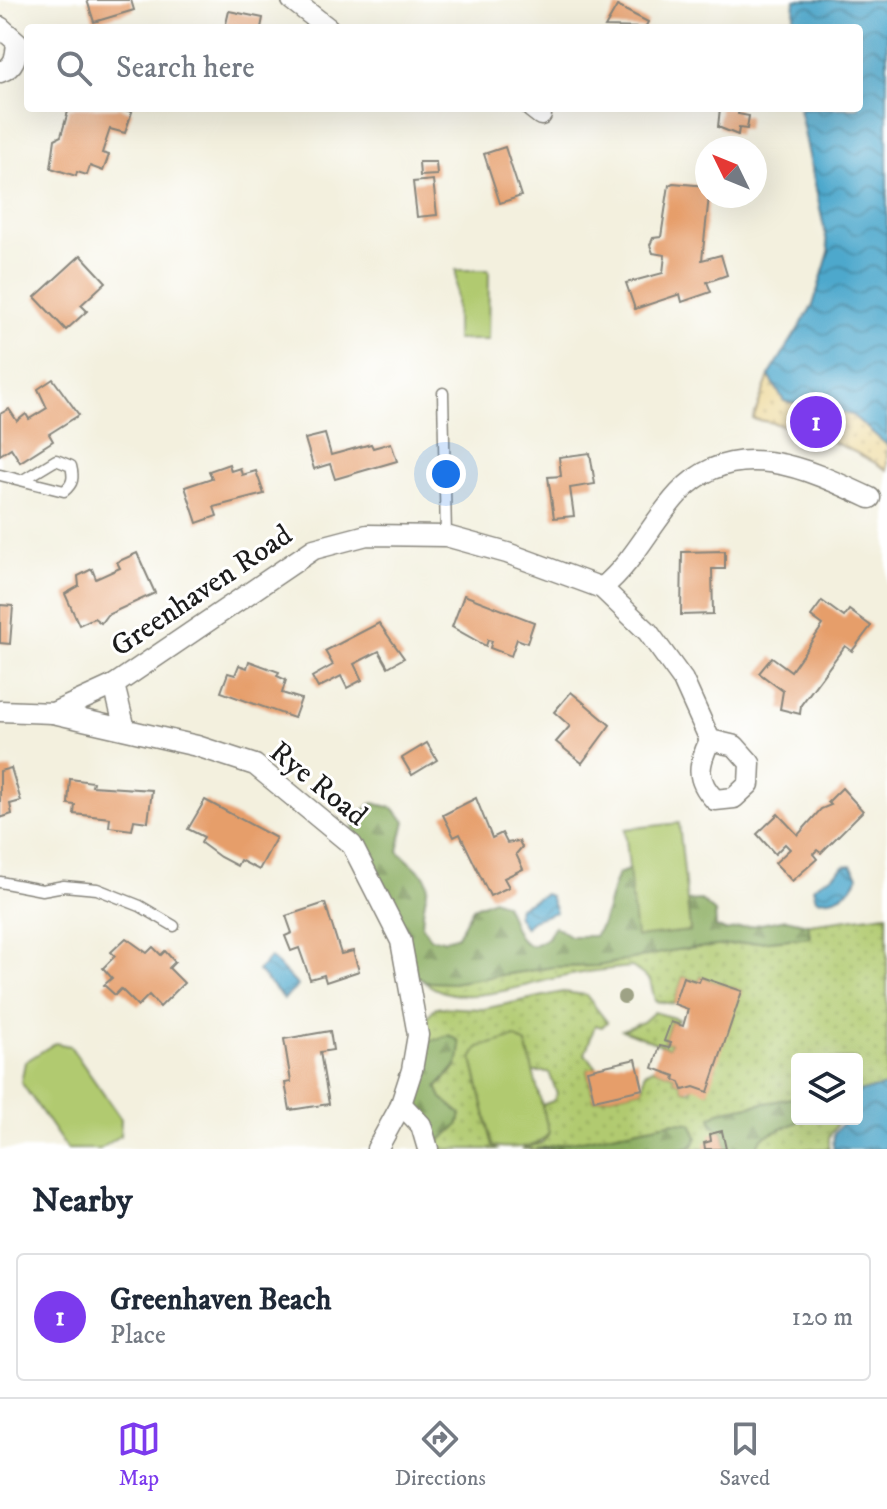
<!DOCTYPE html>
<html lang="en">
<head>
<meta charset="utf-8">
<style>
	:root { --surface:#fff; --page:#f2f2f3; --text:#1f2937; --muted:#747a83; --line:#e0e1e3; --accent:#7c3aed }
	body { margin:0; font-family:"IM FELL DW Pica",serif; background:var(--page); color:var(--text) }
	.controls { position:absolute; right:24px; bottom:24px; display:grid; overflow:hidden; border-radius:8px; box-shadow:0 8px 32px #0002 }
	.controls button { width:72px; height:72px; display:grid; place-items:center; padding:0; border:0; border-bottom:2px solid var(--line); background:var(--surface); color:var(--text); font:40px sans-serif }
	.compass { position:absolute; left:695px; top:136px; width:72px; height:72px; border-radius:50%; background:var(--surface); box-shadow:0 8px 32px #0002; rotate:313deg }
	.you { position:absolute; left:446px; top:474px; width:28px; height:28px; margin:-20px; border:6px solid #fff; border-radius:50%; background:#1a73e8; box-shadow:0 0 0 12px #1a73e833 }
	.badge { display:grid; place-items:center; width:52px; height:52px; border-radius:50%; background:var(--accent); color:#fff; font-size:26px; font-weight:700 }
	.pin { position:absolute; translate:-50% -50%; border:4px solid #fff; box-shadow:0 2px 8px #0006 }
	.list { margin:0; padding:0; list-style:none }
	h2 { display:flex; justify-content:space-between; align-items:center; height:104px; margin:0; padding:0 32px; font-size:34px }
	h2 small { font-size:26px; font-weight:400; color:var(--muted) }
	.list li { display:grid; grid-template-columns:52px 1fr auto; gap:24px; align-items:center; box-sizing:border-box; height:128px; margin:0 16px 16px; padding:0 16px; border:2px solid var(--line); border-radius:8px }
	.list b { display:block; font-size:30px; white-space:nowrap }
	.list p { margin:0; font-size:26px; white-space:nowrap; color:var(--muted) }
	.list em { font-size:26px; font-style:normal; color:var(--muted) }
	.icon { flex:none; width:44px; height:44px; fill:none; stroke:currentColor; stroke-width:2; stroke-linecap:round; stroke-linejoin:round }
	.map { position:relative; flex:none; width:887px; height:1149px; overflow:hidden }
	.search { position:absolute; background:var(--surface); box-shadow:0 8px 32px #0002; left:24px; right:24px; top:24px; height:88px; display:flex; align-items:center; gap:20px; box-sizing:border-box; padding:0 28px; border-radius:8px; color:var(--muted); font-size:30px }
	.sheet { height:248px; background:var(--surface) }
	nav { display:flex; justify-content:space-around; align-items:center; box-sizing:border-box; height:112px; border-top:2px solid var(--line); background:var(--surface); font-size:22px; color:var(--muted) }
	nav a { display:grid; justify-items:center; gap:4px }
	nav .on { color:var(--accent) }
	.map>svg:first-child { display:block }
	.grass { fill:url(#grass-dots); stroke:#667346; stroke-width:2 }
	.forest { fill:url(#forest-firs); stroke:#54653f; stroke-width:2 }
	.sand { fill:url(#sand-dots); stroke:#857b5d; stroke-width:2 }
	.park { fill:#b1ca6f; stroke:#667346; stroke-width:2 }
	.water { fill:url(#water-waves); stroke:#356274; stroke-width:2 }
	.building { fill:#e69e6b }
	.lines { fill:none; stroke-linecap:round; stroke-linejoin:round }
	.service-casing { stroke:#88867d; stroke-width:13 }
	.minor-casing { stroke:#88867d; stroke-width:23 }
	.service { stroke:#fff; stroke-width:10 }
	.minor { stroke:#fff; stroke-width:20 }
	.tree { fill:#9ea285 }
	.labels { text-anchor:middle; stroke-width:6; stroke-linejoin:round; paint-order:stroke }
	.street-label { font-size:30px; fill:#1c1c1c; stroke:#fff }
</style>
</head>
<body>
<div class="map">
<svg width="887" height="1149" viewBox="0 0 887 1149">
	<defs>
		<pattern id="grass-dots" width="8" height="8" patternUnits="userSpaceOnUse" patternTransform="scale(2)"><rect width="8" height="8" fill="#b1ca6f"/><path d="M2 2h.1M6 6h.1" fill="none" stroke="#98ad60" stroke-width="1.8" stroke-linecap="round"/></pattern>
		<pattern id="forest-firs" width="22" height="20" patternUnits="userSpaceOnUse" patternTransform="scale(2)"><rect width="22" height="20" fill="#8cae62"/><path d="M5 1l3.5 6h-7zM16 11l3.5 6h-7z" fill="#728d50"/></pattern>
		<pattern id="sand-dots" width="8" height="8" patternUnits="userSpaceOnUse" patternTransform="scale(2)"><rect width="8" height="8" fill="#eeda9e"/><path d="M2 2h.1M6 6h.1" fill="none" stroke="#ccba88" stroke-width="1.8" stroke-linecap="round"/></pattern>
		<pattern id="water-waves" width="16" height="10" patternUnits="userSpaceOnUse" patternTransform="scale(2)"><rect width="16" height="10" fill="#4ea8cc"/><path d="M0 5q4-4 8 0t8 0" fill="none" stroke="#4088a5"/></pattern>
	</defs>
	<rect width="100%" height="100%" fill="#fff"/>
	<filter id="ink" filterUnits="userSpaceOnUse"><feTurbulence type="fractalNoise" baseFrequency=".0125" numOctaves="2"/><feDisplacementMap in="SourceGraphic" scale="16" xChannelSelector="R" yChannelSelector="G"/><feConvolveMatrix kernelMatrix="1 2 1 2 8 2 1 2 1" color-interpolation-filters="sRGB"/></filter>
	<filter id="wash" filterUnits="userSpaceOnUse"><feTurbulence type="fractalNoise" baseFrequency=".006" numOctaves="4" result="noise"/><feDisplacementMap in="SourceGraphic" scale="32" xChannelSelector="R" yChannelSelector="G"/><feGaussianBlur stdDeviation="1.8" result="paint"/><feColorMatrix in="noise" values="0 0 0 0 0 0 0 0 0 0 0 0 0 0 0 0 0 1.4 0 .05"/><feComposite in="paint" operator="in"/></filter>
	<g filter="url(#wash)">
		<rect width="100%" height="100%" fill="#f3f0de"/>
		<!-- grass -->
		<g class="grass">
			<path d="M887 914V1086L857 1092V1059H797V1119H840L829 1137V1149H522L542 1143 549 1134 542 1105 553 1101 557 1094 549 1072H533L526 1044 472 1059 493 1146 497 1149H438L437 1143 458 1126 461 1114 442 1098 437 1087 457 1067 423 1057 425 1019 436 1007 483 1009 563 992 586 995 607 1022 602 1027 595 1025 585 1054 597 1068 587 1071 594 1100 643 1089 645 1073 653 1068 675 1076 674 1080 680 1082 683 1090H691L742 991 701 977 699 982 683 977 674 1004 655 1001 650 980 632 967C606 969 578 973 552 979 512 988 454 1011 420 978L452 983 553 967 598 966 676 950 810 937 808 924Z"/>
			<polygon points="654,1012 678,1019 676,1023 671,1022 664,1041 671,1043 669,1048 622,1030 643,1022"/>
		</g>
		<!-- forest -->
		<g class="forest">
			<path d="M373 803 393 808 405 821 398 851C443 891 424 873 422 925L430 938 445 940 458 935 473 908 493 899 505 904C514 920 513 940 532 946L548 938 554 926 570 936H594C607 923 609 893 618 874L630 869 637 936 690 931 687 901 701 900 715 912 716 927 725 931 786 919 808 924 810 937 676 950 598 966 553 967 452 983 426 982 416 976 407 930 353 828 357 815Z"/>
			<path d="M449 1035 459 1041C465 1065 450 1070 437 1087L442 1098 461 1114 458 1126 437 1143 413 1102 430 1041Z"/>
			<polygon points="797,1097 797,1119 802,1120 763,1137 755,1149 726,1149 722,1131 713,1126 711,1117 719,1112"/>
			<polygon points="674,1122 691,1123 697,1137 693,1146 678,1149 536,1149"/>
		</g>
		<!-- sand -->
		<path class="sand" d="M769 376 784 401 852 415 887 445V470C845 444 802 427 753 419Z"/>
		<!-- park -->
		<g class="park">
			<polygon points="456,270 489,270 488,340 456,340"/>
			<polygon points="679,823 690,931 636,937 625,829"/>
			<path d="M515 1037 526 1044 549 1133C538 1149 510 1149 493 1146L472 1059 479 1047Z"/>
			<polygon points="55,1043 70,1046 121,1119 120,1136 100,1149 67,1149 21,1082 25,1062"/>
		</g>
		<!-- water -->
		<g class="water">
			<polygon points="795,0 887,0 887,445 852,415 784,401 769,376 813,305 829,252 799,108 859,108 859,28 793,28"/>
			<path d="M851 865 858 876C852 893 833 902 816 899L813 888C822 879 833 878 843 866Z"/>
			<polygon points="545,894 550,896 556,912 532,920 525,928 517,915 519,907"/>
			<polygon points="270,957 298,986 284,999 258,971"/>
			<polygon points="887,1086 887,1149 833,1149 834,1134 845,1119 857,1119 857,1092"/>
		</g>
		<g id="blocks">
			<!-- building -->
			<g class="building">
				<polygon points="87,0 131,0 134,10 94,22"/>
				<polygon points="617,6 648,22 645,28 605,27"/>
				<polygon points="229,11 263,18 261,28 225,28"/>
				<polygon points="69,108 119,108 132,112 125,133 110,129 102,153 109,155 103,171 90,166 87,175 77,172 76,176 51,168 55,139 61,136"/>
				<polygon points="720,108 739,108 738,114 749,116 747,129 739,128 738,135 718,127"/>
				<polygon points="505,147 521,196 500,203 484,154"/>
				<polygon points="419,162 436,162 437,175 420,176"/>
				<polygon points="433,180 437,215 417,217 413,182"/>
				<polygon points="673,183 706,186 709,196 702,260 721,255 727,275 707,282 711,292 682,302 680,294 635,309 626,283 663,273 665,255 653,253 650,245 653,238 661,237 669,185"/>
				<polygon points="81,255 106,282 81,305 87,311 66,330 35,297"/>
				<polygon points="53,379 79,415 49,434 53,441 20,462 11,448 0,455 0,414 9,409 17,421 26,414 29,419 47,408 38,389"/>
				<polygon points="325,434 331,455 371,444 373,448 391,443 397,461 335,479 330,464 314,469 305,439"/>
				<polygon points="590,453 595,484 570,488 574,516 554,518 548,477 561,476 559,457"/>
				<polygon points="229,464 231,471 240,468 242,475 256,471 264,494 214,507 217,516 197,523 185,487 212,478 209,471"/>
				<polygon points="725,551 725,569 712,569 713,614 681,615 682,552"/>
				<polygon points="137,553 155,593 107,615 101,623 94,618 79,625 65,594 79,586 78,576 92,569 96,579 120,568 117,562"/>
				<polygon points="464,595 534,622 527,643 517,639 511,656 490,648 492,641 488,640 486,646 452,627"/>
				<polygon points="822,601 844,617 849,610 871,626 852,651 845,646 801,705 800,714 780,709 783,691 759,673 772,657 791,671 823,625 811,616"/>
				<polygon points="0,605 13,606 10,644 0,643"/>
				<polygon points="379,623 404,658 388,667 379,651 354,664 362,680 347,688 341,676 318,688 312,677 333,665 325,651"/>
				<polygon points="249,661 279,672 277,676 286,680 282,693 301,699 294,718 221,692 228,673 235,675 239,665 247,668"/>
				<polygon points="571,692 610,725 582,763 556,742 570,726 554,712"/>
				<polygon points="427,743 437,760 412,775 402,758"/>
				<polygon points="11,768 21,801 10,804 12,814 0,818 0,771"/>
				<polygon points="70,779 93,782 92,786 152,790 148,822 134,820 132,830 109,827 110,818 74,814 75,805 68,804"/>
				<polygon points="842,788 863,811 821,853 817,850 813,854 817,859 792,881 775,863 790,849 785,844 775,854 757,834 778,814 798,835 821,809 831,805 828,802"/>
				<polygon points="476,798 492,838 502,833 507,843 519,841 522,847 516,854 523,869 504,878 509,887 490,896 460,834 454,837 443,815"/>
				<polygon points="205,800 276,838 259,870 240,860 237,866 220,857 201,843 204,837 188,829"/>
				<polygon points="325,903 341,954 353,951 359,971 326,982 324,975 310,979 299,948 291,951 285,936 292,933 286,916"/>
				<polygon points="126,938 147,953 153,947 161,955 165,951 175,962 169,968 184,983 160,1007 149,995 138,1006 121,989 115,995 104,985 112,978 103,968 115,956 111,952"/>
				<polygon points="683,977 699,982 701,977 742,991 708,1092 694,1087 683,1090 680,1082 674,1080 675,1076 653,1068 660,1046 669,1048 671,1043 664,1041 671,1022 683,1026 688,1009 674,1004"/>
				<polygon points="330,1031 333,1050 320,1052 329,1104 290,1110 285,1083 291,1082 284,1039"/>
				<polygon points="636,1059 643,1089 594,1100 587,1070"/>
				<polygon points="722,1131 726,1149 705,1149 704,1143 711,1141 710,1134"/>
			</g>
		</g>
	</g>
	<g filter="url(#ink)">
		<use href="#blocks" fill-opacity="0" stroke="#88867d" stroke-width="2"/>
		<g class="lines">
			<!-- service casing -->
			<g class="service-casing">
				<g id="service">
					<polyline points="443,393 446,536"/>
					<path d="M0 475 64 491C73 484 74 478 71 466L56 460 23 480"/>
					<polyline points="0,882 42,890 64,886 97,889 140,906 174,926"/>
				</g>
			</g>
			<!-- minor casing -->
			<g class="minor-casing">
				<g id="minor">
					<polyline points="292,0 328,28"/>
					<path d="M0 27 17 42C16 57 15 67 0 72"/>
					<polyline points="532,108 541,115"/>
					<path d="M602 588C635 561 651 523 679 493 734 434 808 469 870 498"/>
					<polyline points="114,685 125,729"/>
					<path d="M0 711 53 713 114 685 314 549 367 535 446 536 507 553 602 588 648 632 683 680 710 740C698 765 695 779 715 800L734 798 749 784 750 763 735 746 710 740"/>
					<polyline points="53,713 197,746 255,765 352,845 401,941 418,1035 412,1070 400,1107 377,1149"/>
					<polyline points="401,1104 421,1125 428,1149"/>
				</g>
			</g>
			<!-- service -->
			<use href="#service" class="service"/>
			<!-- minor -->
			<use href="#minor" class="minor"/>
		</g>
		<!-- trees -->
		<circle class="tree" cx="624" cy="997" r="7"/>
	</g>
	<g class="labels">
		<!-- street labels -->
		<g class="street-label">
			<text transform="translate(201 590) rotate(-34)" y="10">Greenhaven Road</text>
			<text transform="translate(319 783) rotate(39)" y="10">Rye Road</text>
		</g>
	</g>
</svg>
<div class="controls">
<button><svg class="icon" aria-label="layers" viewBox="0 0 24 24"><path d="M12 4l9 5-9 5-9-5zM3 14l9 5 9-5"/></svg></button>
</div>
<svg class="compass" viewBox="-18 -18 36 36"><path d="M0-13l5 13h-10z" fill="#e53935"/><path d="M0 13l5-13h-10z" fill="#747a83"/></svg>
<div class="you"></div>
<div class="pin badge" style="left:816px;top:422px">1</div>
<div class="search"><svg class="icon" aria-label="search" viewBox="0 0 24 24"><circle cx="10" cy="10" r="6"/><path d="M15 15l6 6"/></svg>Search here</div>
</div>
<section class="sheet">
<h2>Nearby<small></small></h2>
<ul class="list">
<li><span class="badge">1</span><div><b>Greenhaven Beach</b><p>Place</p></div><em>120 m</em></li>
</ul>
</section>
<nav>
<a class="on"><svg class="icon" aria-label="map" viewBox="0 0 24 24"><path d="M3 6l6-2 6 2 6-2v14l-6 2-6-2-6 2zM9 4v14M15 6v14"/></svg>Map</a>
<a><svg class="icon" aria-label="directions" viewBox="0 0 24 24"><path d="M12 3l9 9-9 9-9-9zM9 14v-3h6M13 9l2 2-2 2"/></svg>Directions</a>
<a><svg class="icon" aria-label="saved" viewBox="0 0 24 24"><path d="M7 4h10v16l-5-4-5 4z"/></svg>Saved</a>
</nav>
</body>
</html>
